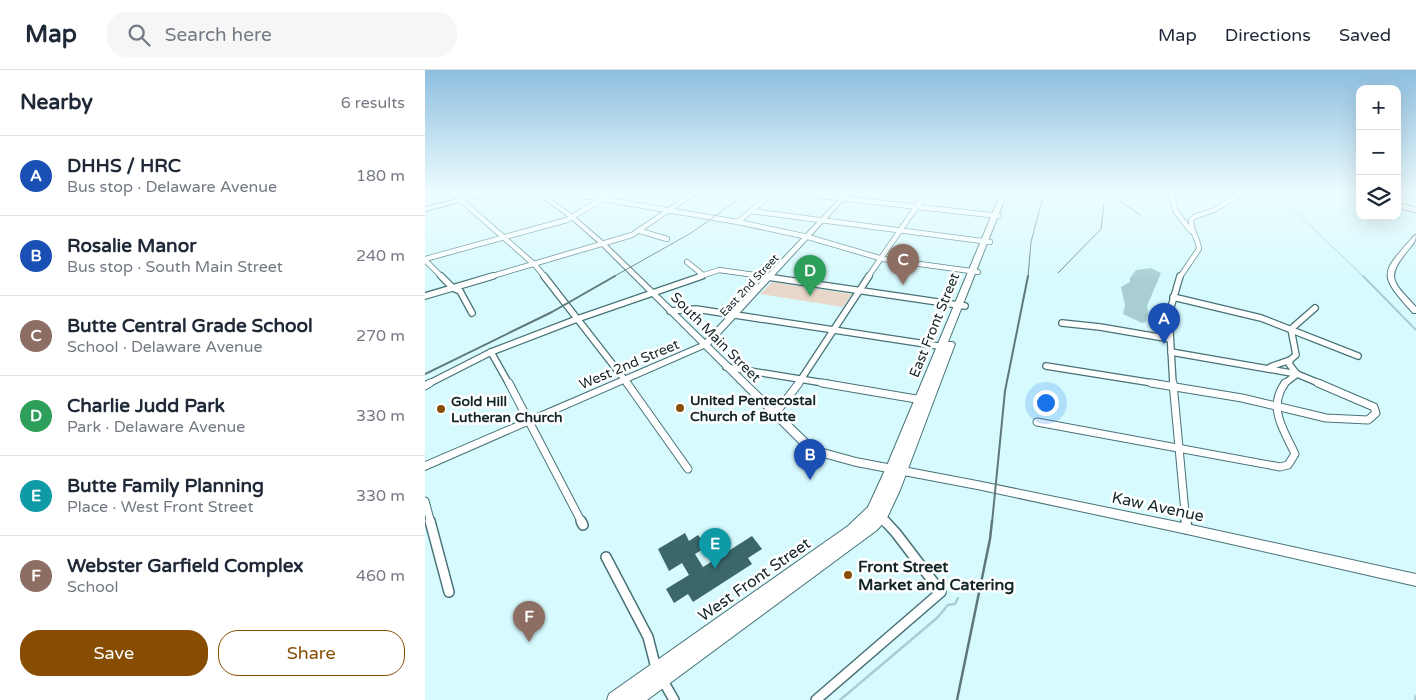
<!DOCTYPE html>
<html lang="en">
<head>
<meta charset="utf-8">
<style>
	:root { --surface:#fff; --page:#f6f6f7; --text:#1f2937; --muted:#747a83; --line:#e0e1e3; --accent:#874d03 }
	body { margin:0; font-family:"Varela Round",sans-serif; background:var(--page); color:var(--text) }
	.controls { position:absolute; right:15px; top:15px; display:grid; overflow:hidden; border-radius:10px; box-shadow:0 5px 20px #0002 }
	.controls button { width:45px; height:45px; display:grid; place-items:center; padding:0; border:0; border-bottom:1px solid var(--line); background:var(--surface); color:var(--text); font:25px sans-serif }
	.you { position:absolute; left:620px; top:332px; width:18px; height:18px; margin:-12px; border:4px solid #fff; border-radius:50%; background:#1a73e8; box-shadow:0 0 0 8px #1a73e833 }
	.badge { display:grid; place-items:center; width:32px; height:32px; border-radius:50%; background:var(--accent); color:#fff; font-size:16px; font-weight:700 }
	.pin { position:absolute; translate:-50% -41px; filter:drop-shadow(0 1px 2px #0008) }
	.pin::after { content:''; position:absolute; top:26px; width:18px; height:15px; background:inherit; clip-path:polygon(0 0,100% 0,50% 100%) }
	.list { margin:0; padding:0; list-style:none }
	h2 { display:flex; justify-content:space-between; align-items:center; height:65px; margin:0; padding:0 20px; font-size:21px }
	h2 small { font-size:16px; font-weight:400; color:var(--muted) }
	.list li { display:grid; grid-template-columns:32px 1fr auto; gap:15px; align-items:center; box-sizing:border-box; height:80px; padding:0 20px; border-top:1px solid var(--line) }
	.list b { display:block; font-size:19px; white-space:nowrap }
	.list p { margin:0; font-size:16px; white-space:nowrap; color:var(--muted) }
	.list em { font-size:16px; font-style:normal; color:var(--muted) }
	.actions { display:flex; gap:10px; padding:15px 20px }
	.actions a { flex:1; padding:11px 0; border:1px solid var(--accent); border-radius:20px; text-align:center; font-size:18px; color:var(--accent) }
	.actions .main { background:var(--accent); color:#fff }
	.icon { flex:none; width:28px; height:28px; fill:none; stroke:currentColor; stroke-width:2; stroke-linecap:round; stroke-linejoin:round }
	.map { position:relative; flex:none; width:991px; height:630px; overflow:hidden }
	header { display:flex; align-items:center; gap:30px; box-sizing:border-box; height:70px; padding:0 25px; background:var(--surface); border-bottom:1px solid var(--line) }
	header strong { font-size:24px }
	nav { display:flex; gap:28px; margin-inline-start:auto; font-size:18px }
	.search { width:350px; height:45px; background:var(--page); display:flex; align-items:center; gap:12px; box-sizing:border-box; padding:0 18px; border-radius:20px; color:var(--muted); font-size:19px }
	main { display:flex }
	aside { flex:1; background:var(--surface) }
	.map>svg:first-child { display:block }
	.green { fill:#e9d8c9 }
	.water { fill:#a8ced2 }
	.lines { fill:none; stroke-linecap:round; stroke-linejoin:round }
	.stream-far2 { stroke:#a8ced2; stroke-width:1 }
	.stream-far1 { stroke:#a8ced2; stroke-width:2 }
	.stream { stroke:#a8ced2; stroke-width:2.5 }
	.building { fill:#3b666a }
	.street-far3-casing { stroke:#487277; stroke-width:6 }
	.street-far2-casing { stroke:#487277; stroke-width:8 }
	.street-far1-casing { stroke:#487277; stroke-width:9 }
	.street-casing { stroke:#487277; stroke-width:12 }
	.secondary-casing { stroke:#487277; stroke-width:2 }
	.primary-casing { stroke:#487277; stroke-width:2 }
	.street-far3 { stroke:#fff; stroke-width:4.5 }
	.street-far2 { stroke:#fff; stroke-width:5.5 }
	.street-far1 { stroke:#fff; stroke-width:7 }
	.street { stroke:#fff; stroke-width:9 }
	.secondary { fill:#fff; fill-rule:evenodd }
	.primary { fill:#fff; fill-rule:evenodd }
	.rail-far2 { stroke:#5e7779; stroke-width:1 }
	.rail-far1 { stroke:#5e7779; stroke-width:2 }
	.rail { stroke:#5e7779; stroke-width:2.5 }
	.poi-dot { fill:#874d03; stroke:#fff; stroke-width:2 }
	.labels { text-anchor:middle; stroke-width:5; stroke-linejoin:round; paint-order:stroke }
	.far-street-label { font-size:11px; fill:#142628; stroke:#fff }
	.street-label { font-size:14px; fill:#142628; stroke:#fff }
	.poi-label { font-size:14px; font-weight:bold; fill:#142628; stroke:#fff; text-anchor:start }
	.near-street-label { font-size:16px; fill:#142628; stroke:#fff }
	.near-poi-label { font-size:16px; font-weight:bold; fill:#142628; stroke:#fff; text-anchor:start }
</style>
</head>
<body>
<header>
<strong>Map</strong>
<div class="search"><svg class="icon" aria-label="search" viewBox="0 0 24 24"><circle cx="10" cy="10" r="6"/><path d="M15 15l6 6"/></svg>Search here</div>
<nav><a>Map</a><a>Directions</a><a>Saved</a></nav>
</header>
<main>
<aside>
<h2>Nearby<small>6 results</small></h2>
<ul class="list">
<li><span class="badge" style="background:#1a4fb4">A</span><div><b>DHHS / HRC</b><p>Bus stop · Delaware Avenue</p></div><em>180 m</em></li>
<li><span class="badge" style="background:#1a4fb4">B</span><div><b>Rosalie Manor</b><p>Bus stop · South Main Street</p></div><em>240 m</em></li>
<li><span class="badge" style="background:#8d6e63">C</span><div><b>Butte Central Grade School</b><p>School · Delaware Avenue</p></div><em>270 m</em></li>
<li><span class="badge" style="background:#2e9e5b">D</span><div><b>Charlie Judd Park</b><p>Park · Delaware Avenue</p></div><em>330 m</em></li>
<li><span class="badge" style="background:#0f9aa8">E</span><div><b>Butte Family Planning</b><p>Place · West Front Street</p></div><em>330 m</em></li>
<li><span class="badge" style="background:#8d6e63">F</span><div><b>Webster Garfield Complex</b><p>School</p></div><em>460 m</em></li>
</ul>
<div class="actions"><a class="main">Save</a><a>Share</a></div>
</aside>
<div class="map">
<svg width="991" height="630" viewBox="0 0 991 630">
	<rect width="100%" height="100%" fill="#d6fafe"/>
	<!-- green -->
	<polygon class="green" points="347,212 427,224 418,237 335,224"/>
	<!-- water -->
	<polygon class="water" points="726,198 736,203 722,236 723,243 721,252 717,253 698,244 700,235 696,217 705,212 705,208 711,200"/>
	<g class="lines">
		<!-- stream-far2 -->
		<polyline class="stream-far2" points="851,123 939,207"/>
		<!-- stream-far1 -->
		<polyline class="stream-far1" points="938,206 991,260"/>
		<!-- stream -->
		<g class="stream">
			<polyline points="415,630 512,548 523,535 530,534 533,528"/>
			<polyline points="990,630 991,626"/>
		</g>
	</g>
	<!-- building -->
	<polygon class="building" points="260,463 264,471 273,465 276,469 278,468 283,476 270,484 278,497 327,466 337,479 323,488 327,494 268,532 263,524 249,533 241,519 264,505 257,493 244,501 233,479"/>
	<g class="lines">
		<!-- street-far3 casing -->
		<g class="street-far3-casing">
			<g id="street-far3">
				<polyline points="28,123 110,195 120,207"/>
				<polyline points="142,123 313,152 383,167 458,189 553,202"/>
				<polyline points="369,123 574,146"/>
				<polyline points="569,123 583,125"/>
				<polyline points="746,123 751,142 766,161"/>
				<polyline points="801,123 812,127"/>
				<polyline points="928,123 935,125"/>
				<polyline points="972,135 991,140"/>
				<polyline points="326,141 565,172"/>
				<polyline points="313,152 347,123"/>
				<polyline points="215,161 242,169"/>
				<polyline points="0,189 142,150 188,123"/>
				<polyline points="0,190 17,207"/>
				<polyline points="262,192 278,205"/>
				<polyline points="64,207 207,165 269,123"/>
				<polyline points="273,207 294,200 344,207"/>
				<polyline points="443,207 501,123"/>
				<path d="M755 207 774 179C773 168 766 162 766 150L769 147 789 140 817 123"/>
			</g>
		</g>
		<!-- street-far2 casing -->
		<g class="street-far2-casing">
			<g id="street-far2">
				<polyline points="16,206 28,218 35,221 47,243"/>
				<polyline points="119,206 203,314"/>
				<polyline points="335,206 540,236"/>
				<polyline points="0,226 68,206"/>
				<polyline points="748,227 836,248 933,286"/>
				<polyline points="245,241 271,239 520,277"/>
				<polyline points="637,253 675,257 745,269"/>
				<polyline points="66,282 84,314"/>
				<polyline points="746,282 872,304 896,314"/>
				<polyline points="621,296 734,314"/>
				<polyline points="301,297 405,314"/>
				<polyline points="845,297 865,290"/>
				<polyline points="3,314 66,282 152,249 277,206"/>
				<polyline points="373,314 444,206"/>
				<polyline points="748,314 744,244 755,206"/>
				<polyline points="859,314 872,304 864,294 865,290 871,285 866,259 890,238"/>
			</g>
		</g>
		<!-- street-far1 casing -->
		<g class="street-far1-casing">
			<g id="street-far1">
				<polyline points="84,313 157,453"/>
				<polyline points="202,313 263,399"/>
				<polyline points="397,313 497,330"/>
				<polyline points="726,313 817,328 901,348 943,350 951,343 949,337 893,313"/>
				<polyline points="748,313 761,453"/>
				<polyline points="0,316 5,313"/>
				<polyline points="350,344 374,313"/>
				<path d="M612 352 855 397 863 395 870 384C859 360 842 338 860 313"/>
				<polyline points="0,431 6,453"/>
				<polyline points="456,444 460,453"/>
			</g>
		</g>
		<!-- street casing -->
		<g class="street-casing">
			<g id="street">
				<polyline points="5,451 24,522"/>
				<polyline points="156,451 158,455"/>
				<polyline points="761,451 762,459"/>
				<polyline points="181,487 223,567 231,598"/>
				<polyline points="237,609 249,630"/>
				<polyline points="391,630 516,522 471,463 460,451"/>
			</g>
		</g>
		<!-- secondary casing -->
		<g class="secondary-casing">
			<g id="secondary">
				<polygon points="58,123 69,123 0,141 0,137"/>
				<polygon points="111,123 117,123 149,146 180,173 280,270 420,123 425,123 285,275 383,370 398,379 431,388 552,411 762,454 991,504 991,516 762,464 552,419 431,396 391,385 377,376 279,278 0,400 0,392 275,274 176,175 145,148"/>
				<polygon points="991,123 991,126 988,124 988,123"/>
				<path d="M991 165C991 171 988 174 984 179 960 208 967 211 991 237V243H988C953 204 955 204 989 166Z"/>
			</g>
		</g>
		<!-- primary casing -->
		<g class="primary-casing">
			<polygon id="primary" points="576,123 582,123 523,272 528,272 530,274 475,420 461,450 452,460 222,630 182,630 184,624 423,456 443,437 461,398"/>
		</g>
		<!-- street-far3 -->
		<use href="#street-far3" class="street-far3"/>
		<!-- street-far2 -->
		<use href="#street-far2" class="street-far2"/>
		<!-- street-far1 -->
		<use href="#street-far1" class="street-far1"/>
		<!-- street -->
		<use href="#street" class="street"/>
		<!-- secondary -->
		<use href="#secondary" class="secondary"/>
		<!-- primary -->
		<use href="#primary" class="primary"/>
		<!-- rail-far2 -->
		<g class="rail-far2">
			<polyline points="684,123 715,145"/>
			<polyline points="633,203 676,159 679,133"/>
			<polyline points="188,207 266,163 323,123"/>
			<polyline points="603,207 606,172 619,123"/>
		</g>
		<!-- rail-far1 -->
		<g class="rail-far1">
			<polyline points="0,304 127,242 190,206"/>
			<polyline points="567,453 580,321 603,206"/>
		</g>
		<!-- rail -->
		<polyline class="rail" points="532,630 565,469 567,451"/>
	</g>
	<!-- sky -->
	<linearGradient id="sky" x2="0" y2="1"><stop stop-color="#8ebedf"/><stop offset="0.58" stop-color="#edfdff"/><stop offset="1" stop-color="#edfdff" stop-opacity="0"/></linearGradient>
	<rect width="991" height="212" fill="url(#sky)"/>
	<!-- markers -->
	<g class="poi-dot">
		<circle cx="255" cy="338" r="5"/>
		<circle cx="16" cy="339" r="5"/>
		<circle cx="423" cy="505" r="5"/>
	</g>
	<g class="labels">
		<!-- far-street labels -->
		<g class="far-street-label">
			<text transform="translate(324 215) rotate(-47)" y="4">East 2nd Street</text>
		</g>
		<!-- street labels -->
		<g class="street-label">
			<text transform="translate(509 255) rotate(-68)" y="5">East Front Street</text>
			<text transform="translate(291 267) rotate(45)" y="5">South Main Street</text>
			<text transform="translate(204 294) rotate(-23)" y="5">West 2nd Street</text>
		</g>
		<!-- poi labels -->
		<g class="poi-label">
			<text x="265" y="335">United Pentecostal<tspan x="265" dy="16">Church of Butte</tspan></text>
			<text x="26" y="336">Gold Hill<tspan x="26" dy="16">Lutheran Church</tspan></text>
		</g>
		<!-- near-street labels -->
		<g class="near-street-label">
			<text transform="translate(733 436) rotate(12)" y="6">Kaw Avenue</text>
			<text transform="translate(329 509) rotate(-35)" y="6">West Front Street</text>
		</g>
		<!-- near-poi labels -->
		<g class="near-poi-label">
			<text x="433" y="502">Front Street<tspan x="433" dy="18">Market and Catering</tspan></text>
		</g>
	</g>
</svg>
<div class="controls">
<button>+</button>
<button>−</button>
<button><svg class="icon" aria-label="layers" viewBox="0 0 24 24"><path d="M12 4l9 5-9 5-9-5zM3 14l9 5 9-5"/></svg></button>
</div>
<div class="you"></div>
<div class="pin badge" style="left:739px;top:274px;background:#1a4fb4">A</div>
<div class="pin badge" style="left:385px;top:410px;background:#1a4fb4">B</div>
<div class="pin badge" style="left:478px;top:215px;background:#8d6e63">C</div>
<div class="pin badge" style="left:385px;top:226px;background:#2e9e5b">D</div>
<div class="pin badge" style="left:290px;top:499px;background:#0f9aa8">E</div>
<div class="pin badge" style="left:104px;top:572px;background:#8d6e63">F</div>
</div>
</main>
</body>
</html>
